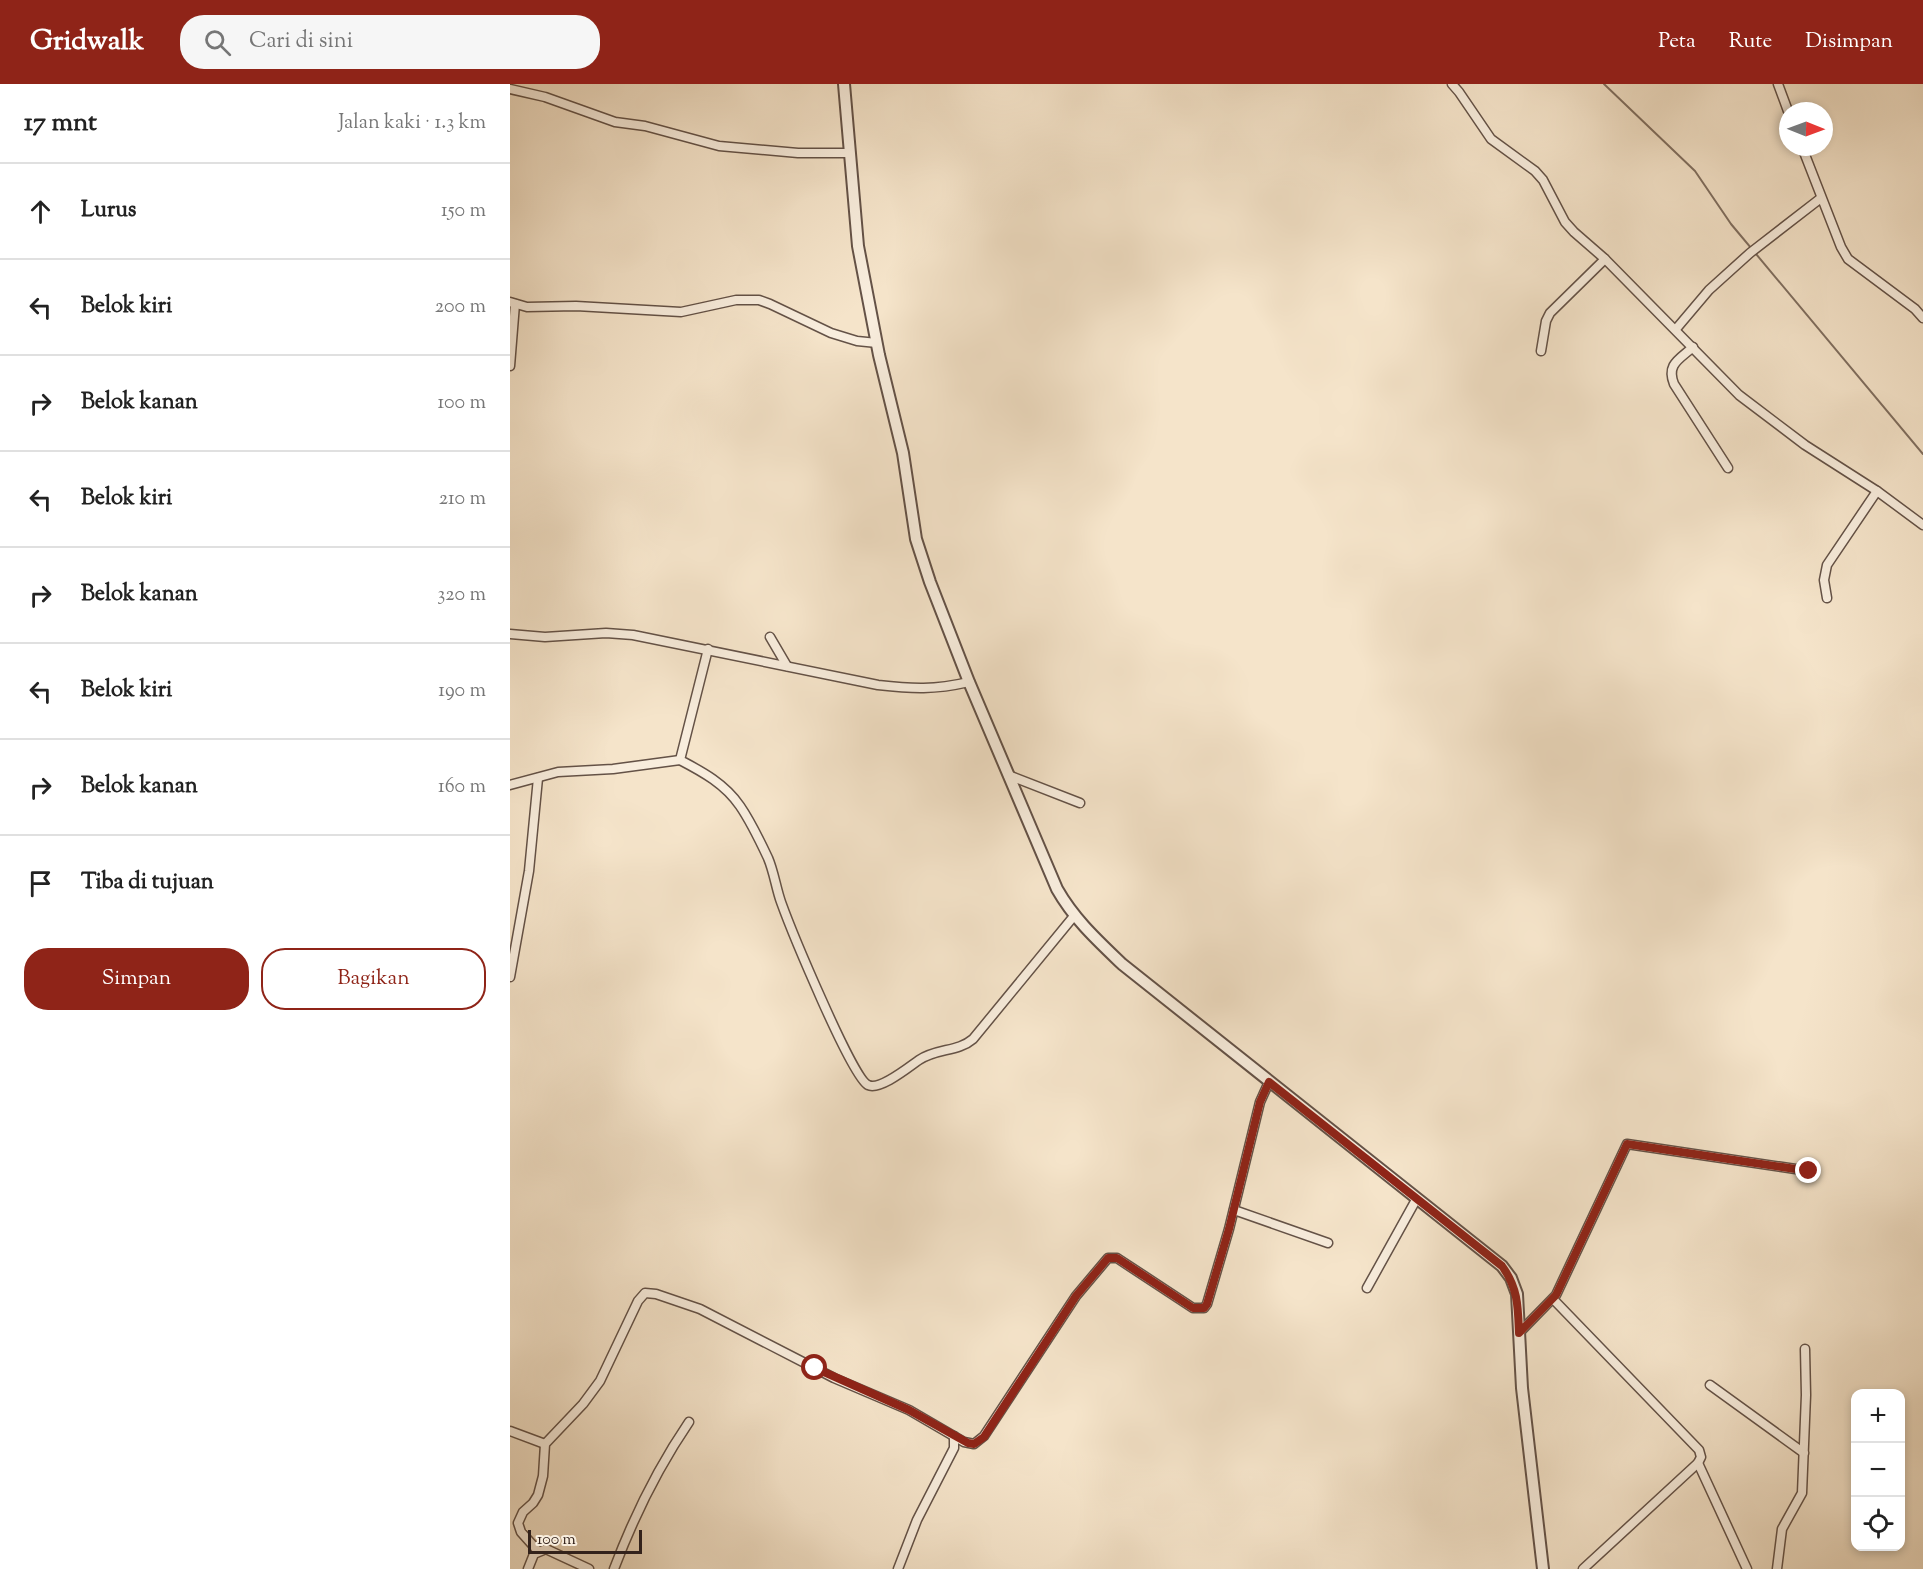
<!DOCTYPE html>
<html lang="id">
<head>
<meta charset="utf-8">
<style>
	:root { --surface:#fff; --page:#f6f6f6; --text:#222; --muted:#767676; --line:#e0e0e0; --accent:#8f2418 }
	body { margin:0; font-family:"Sorts Mill Goudy",serif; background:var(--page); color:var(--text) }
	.controls { position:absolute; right:18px; bottom:18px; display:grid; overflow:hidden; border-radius:12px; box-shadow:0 3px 9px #0003 }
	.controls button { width:54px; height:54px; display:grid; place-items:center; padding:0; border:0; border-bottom:2px solid var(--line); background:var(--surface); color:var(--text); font:30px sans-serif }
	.compass { position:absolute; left:1269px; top:18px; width:54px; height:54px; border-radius:50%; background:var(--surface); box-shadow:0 3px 9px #0003; rotate:91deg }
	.scale { position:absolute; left:18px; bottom:15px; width:114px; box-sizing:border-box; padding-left:6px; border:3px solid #33221b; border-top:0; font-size:16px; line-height:21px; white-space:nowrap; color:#33221b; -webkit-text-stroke:4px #f8eddd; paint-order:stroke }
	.stop { position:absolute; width:18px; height:18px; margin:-14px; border:4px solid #8f2418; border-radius:50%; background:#fff }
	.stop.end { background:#8f2418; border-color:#fff; box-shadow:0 2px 6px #0008 }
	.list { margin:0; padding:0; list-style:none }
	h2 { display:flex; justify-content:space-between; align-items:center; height:78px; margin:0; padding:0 24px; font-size:26px }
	h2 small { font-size:20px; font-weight:400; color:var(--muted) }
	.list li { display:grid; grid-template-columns:39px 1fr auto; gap:18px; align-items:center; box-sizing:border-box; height:96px; padding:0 24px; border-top:2px solid var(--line) }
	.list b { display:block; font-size:22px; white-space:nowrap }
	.list em { font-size:20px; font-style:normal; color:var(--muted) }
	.actions { display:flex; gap:12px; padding:18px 24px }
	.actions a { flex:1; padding:14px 0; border:2px solid var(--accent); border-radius:24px; text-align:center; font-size:21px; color:var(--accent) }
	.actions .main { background:var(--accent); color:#fff }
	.icon { flex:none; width:33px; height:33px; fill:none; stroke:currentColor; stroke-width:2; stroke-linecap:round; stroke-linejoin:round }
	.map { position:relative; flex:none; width:1413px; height:1485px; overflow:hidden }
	header { display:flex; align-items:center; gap:36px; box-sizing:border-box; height:84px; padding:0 30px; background:var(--accent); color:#fff }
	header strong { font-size:28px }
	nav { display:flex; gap:33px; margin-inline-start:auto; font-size:21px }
	.search { width:420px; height:54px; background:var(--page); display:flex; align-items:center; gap:15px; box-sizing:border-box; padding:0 21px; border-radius:24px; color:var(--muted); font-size:22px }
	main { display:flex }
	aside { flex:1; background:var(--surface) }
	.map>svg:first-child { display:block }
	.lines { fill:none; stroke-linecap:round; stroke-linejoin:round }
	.stream { stroke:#806f60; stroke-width:2 }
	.minor-casing { stroke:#645247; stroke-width:11 }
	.tertiary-casing { stroke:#645247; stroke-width:14 }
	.minor { stroke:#f8eddd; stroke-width:8 }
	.tertiary { stroke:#f8eddd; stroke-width:10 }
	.route { stroke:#8f2418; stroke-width:8 }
</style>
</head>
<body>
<header>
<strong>Gridwalk</strong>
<div class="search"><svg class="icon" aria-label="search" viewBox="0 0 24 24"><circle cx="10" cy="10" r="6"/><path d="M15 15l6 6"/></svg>Cari di sini</div>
<nav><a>Peta</a><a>Rute</a><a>Disimpan</a></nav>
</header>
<main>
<aside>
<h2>17 mnt<small>Jalan kaki · 1.3 km</small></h2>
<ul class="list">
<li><svg class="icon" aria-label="ahead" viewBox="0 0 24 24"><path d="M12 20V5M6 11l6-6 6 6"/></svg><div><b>Lurus</b></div><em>150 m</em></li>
<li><svg class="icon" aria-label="left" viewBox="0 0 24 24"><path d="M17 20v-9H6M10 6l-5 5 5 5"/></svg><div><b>Belok kiri</b></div><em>200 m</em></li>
<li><svg class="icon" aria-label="right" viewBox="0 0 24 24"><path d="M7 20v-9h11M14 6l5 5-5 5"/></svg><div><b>Belok kanan</b></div><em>100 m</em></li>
<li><svg class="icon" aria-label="left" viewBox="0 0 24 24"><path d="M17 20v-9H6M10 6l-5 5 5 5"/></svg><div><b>Belok kiri</b></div><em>210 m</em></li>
<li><svg class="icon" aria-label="right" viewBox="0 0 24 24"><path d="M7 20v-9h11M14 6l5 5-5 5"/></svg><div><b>Belok kanan</b></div><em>320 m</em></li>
<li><svg class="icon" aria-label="left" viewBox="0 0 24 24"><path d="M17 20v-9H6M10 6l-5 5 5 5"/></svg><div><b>Belok kiri</b></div><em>190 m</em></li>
<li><svg class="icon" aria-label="right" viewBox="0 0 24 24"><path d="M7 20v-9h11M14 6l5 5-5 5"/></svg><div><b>Belok kanan</b></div><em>160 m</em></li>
<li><svg class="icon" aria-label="arrive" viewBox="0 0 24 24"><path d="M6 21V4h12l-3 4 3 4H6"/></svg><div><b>Tiba di tujuan</b></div></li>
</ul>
<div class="actions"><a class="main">Simpan</a><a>Bagikan</a></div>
</aside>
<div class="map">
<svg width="1413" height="1485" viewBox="0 0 1413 1485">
	<rect width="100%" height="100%" fill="#f5e4ca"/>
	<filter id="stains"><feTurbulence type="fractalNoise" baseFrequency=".00333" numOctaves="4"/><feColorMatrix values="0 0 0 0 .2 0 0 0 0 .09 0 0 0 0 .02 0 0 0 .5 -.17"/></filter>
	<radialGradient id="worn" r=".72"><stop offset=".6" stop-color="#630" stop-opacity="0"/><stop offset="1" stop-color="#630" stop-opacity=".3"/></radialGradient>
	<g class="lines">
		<!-- stream -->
		<polyline class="stream" points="1094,0 1185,87 1221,140 1413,370"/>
		<!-- minor casing -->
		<g class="minor-casing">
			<g id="minor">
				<polyline points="942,0 949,8 981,55 1025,87 1033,96 1055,138 1064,148 1095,175 1229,311 1295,361 1367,407 1413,441"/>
				<polyline points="1268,0 1278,27"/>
				<polyline points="0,5 35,13 105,38 135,42 209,62 288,69 340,69"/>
				<polyline points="1292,63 1331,163 1338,175 1405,225 1413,234"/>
				<polyline points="0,218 17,223 66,222 171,228 226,216 249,216 260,220 321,249 347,257 367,259"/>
				<polyline points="1166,245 1199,206 1240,169 1311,114"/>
				<path d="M1183 263C1170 275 1156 280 1164 300L1218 384"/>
				<polyline points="1031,267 1036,237 1040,229 1095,175"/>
				<polyline points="0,282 5,220"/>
				<polyline points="1317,514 1314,496 1317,481 1367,407"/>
				<path d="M0 550 35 553 96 549 123 551 368 601C403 605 424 606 459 598"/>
				<polyline points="260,553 277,582"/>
				<path d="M198 565 170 676C193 688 215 700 230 722 241 738 250 757 258 774 264 788 266 804 271 818 280 843 342 994 358 1001 370 1007 400 982 409 976 427 964 448 968 463 955L564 832"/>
				<polyline points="498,691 570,719"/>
				<polyline points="0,701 48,688 103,685 170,676"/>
				<polyline points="0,893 19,787 28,694"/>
				<polyline points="724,1126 818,1159"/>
				<polyline points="857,1204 907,1114"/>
				<polyline points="1043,1215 1189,1366 1191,1373 1188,1379 1073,1485"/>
				<polyline points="1009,1249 1046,1211 1117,1060 1299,1087"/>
				<polyline points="1200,1301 1294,1369"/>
				<polyline points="0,1347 35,1360"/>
				<polyline points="1188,1379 1237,1485"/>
				<polyline points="28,1467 11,1448 8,1439 13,1428 23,1419 28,1411 33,1392 35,1360 73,1320 90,1297 128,1217 135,1209 146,1210 190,1225 324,1294 399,1326 454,1358 464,1360 474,1352 566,1212 598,1174 607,1174 683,1224 694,1224 697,1220 719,1145 750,1018 759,998"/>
				<polyline points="18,1485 24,1470 36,1465 79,1485"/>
				<path d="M104 1485C124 1432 147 1385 179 1338"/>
				<polyline points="388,1485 407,1436 444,1364 444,1352"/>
				<polyline points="1267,1485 1272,1445 1292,1409 1296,1311 1295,1265"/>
			</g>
		</g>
		<!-- tertiary casing -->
		<g class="tertiary-casing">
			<path id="tertiary" d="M334 0 348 162 369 271 393 369 406 455 420 498 459 598 547 805C564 835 587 856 612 880L992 1182 1001 1194 1007 1210 1012 1304 1033 1485"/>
		</g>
		<!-- minor -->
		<use href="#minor" class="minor"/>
		<!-- tertiary -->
		<use href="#tertiary" class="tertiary"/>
	</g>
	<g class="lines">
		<!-- route -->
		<path class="route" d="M305 1284 399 1326 458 1359 464 1360 474 1353 566 1212 598 1174H607L683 1224H694L697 1220 719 1145 750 1018 759 998 992 1182C1008 1204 1008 1222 1009 1249L1046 1211 1117 1060 1299 1087"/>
	</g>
	<rect width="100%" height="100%" filter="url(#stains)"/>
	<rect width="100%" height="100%" fill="url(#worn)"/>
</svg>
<div class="controls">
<button>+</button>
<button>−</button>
<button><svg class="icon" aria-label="locate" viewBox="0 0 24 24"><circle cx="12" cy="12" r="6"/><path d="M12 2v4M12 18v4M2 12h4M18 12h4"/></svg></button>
</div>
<svg class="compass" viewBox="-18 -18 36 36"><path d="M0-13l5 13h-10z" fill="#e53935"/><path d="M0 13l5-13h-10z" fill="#767676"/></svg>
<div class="scale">100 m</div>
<div class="stop" style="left:305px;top:1284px"></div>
<div class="stop end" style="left:1299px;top:1087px"></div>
</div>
</main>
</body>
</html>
